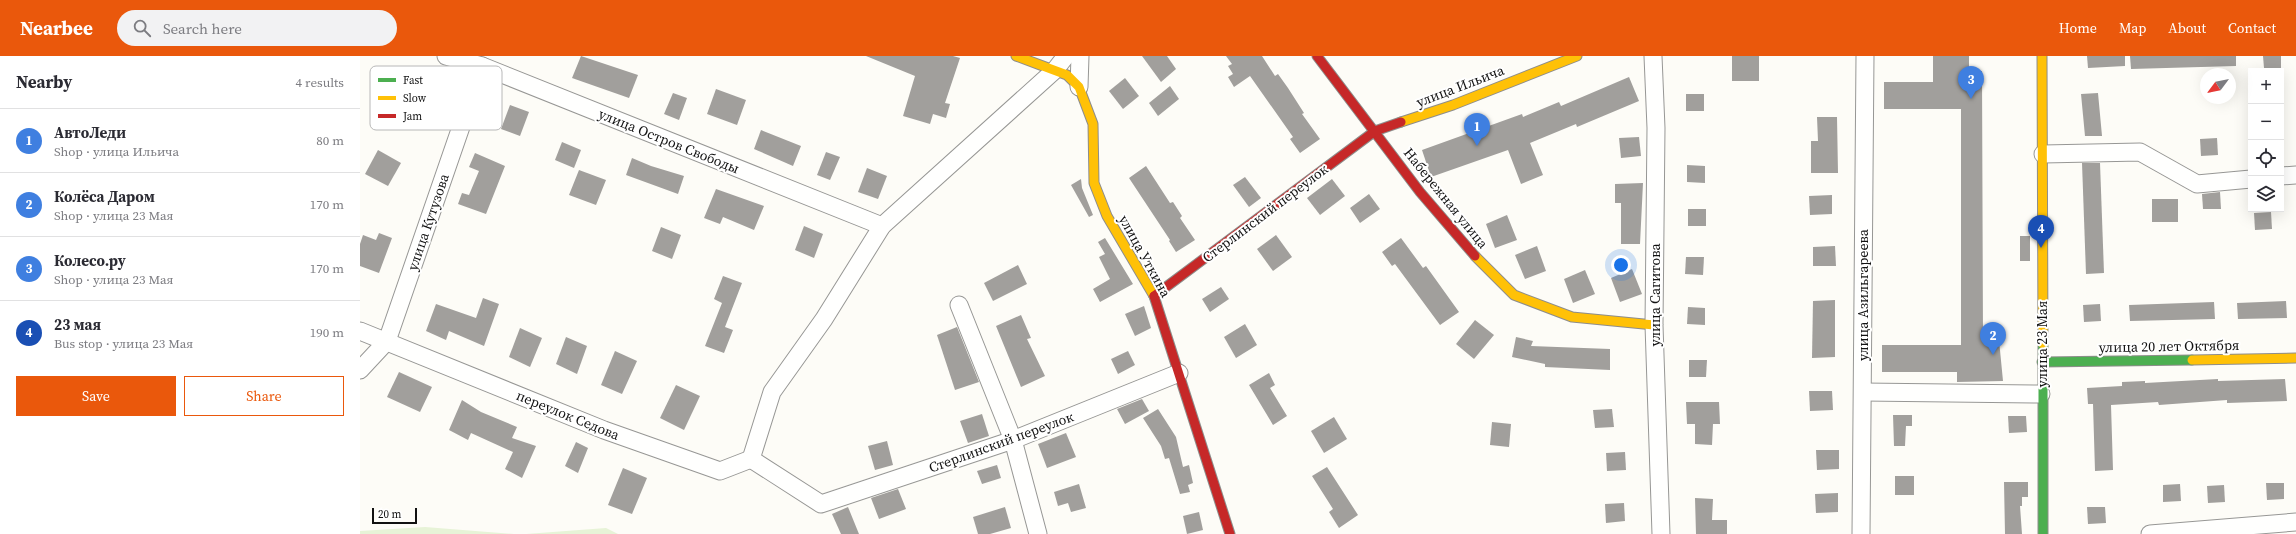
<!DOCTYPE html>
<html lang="en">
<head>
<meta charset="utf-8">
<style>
	:root { --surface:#fff; --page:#f2f2f3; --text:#2b2b33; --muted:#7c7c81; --line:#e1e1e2; --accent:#ea580c }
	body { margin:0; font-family:"Source Serif 4",serif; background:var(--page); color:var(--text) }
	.controls { position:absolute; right:12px; top:12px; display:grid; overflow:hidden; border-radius:0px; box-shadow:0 4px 16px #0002 }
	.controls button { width:36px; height:36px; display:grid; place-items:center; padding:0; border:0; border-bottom:1px solid var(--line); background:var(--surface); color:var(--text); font:20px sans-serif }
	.compass { position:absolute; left:1840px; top:12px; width:36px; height:36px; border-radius:50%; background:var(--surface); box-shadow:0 4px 16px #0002; rotate:238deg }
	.scale { position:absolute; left:12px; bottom:10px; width:45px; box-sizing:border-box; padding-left:4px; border:2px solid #111; border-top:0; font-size:11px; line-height:14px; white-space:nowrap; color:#111; -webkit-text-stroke:3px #fff; paint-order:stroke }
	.you { position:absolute; left:1261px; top:209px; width:14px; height:14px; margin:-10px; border:3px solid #fff; border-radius:50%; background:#1a73e8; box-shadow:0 0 0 6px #1a73e833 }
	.badge { display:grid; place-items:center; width:26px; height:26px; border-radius:50%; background:var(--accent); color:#fff; font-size:13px; font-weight:700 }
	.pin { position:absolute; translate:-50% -33px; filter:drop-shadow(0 1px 2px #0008) }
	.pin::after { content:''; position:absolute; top:21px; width:14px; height:12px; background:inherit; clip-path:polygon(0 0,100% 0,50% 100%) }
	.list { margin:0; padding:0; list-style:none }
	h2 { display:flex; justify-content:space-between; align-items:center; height:52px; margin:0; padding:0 16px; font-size:17px }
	h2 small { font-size:13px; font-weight:400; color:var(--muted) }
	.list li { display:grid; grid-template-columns:26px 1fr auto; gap:12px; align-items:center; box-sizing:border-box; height:64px; padding:0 16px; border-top:1px solid var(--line) }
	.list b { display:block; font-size:15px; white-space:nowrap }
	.list p { margin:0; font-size:13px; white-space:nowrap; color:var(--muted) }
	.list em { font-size:13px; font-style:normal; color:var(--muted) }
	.actions { display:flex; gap:8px; padding:12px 16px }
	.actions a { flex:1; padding:9px 0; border:1px solid var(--accent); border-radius:0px; text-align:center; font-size:14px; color:var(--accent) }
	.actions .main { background:var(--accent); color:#fff }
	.icon { flex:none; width:22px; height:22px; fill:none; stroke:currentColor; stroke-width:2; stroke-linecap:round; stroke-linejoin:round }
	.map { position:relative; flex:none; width:1936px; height:478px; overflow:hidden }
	header { display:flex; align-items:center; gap:24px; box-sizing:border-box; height:56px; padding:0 20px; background:var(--accent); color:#fff }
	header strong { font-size:19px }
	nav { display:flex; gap:22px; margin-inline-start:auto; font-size:14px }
	.search { width:280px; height:36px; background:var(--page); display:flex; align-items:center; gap:10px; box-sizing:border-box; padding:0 14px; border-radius:22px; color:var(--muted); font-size:15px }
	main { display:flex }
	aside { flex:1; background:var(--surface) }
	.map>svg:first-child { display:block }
	.green { fill:#e7f3d7 }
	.building { fill:#a19f9c }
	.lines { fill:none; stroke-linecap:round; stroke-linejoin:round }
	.street-casing { stroke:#979795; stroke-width:19 }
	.fast-casing { stroke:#8e8d8b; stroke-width:11 }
	.slow-casing { stroke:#8e8d8b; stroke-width:11 }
	.jam-casing { stroke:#8e8d8b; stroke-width:11 }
	.street { stroke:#fffffe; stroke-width:17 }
	.fast { stroke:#4caf50; stroke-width:9 }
	.slow { stroke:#ffc107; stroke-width:9 }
	.jam { stroke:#c62828; stroke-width:9 }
	.labels { text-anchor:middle; stroke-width:4; stroke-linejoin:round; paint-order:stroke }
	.street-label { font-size:14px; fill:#111; stroke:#fff }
	.key { fill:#fff; stroke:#b8b8b8; stroke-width:1 }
	.key-label { font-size:11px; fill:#111 }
</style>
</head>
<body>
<header>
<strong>Nearbee</strong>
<div class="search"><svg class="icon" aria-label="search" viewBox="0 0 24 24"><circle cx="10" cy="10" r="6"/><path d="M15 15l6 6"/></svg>Search here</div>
<nav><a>Home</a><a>Map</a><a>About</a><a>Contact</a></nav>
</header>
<main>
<aside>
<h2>Nearby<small>4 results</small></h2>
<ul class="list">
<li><span class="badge" style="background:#3f7fe0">1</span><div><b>АвтоЛеди</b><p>Shop · улица Ильича</p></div><em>80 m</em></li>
<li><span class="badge" style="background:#3f7fe0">2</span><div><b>Колёса Даром</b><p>Shop · улица 23 Мая</p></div><em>170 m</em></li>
<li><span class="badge" style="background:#3f7fe0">3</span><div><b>Колесо.ру</b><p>Shop · улица 23 Мая</p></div><em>170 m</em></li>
<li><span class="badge" style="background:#1a4fb4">4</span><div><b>23 мая</b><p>Bus stop · улица 23 Мая</p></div><em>190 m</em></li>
</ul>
<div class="actions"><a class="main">Save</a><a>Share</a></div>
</aside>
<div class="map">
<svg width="1936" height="478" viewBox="0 0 1936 478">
	<rect width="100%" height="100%" fill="#fdfcf7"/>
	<!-- green -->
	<g class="green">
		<polygon points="65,471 154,478 0,478 0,475"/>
		<polygon points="246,472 258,478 166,478"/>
	</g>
	<!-- building -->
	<g class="building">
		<polygon points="221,0 278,19 269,42 212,22"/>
		<polygon points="506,0 593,0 600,2 585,47 590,48 586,62 573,58 570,68 543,60 555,20"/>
		<polygon points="782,0 807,0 816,13 801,26"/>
		<polygon points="866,0 902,0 915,20 918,18 928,32 944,57 942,58 960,83 940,97 930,83 933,81 890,20 874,31 868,21 873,18 868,10 872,8"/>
		<rect x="1372" y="0" width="27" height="25"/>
		<polygon points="1573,0 1609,0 1609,15 1622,15 1623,284 1639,284 1643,325 1597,326 1597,316 1522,316 1522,289 1601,289 1601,53 1524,53 1524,26 1573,26"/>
		<polygon points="1727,0 1765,0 1765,10 1728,12"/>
		<polygon points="1770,0 1876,0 1876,10 1771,13"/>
		<polygon points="1903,0 1921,0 1921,12 1904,12"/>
		<polygon points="1269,21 1279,45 1217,71 1216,68 1170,87 1183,119 1161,128 1148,94 1071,121 1062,94 1162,58 1163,61 1199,46 1201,50"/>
		<polygon points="765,22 779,40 763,53 749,35"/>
		<polygon points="810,30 819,43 798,60 789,47"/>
		<polygon points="356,33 386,44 377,69 347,58"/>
		<polygon points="313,37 327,42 319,64 304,58"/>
		<polygon points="1738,37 1742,80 1725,80 1721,38"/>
		<rect x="1326" y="38" width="18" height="17"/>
		<polygon points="150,49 169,56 160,80 141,73"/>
		<polygon points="1457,61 1477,61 1478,117 1451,117 1451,85 1458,85"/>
		<polygon points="401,74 441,90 433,110 394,93"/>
		<polygon points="1279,81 1281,100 1261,102 1259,82"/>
		<polygon points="1857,82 1858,99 1841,100 1840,83"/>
		<polygon points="202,86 221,94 214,112 195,104"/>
		<polygon points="18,94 41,107 28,130 5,118"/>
		<polygon points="466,96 480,101 470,124 457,119"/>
		<polygon points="115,97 145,110 126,158 98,148 102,137 109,139 119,115 109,111"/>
		<polygon points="272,102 291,110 324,120 318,138 266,119"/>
		<polygon points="1722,107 1740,107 1744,217 1726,218"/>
		<polygon points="1327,109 1345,110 1345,127 1327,126"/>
		<polygon points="786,110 810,147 813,146 822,160 820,162 835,184 816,196 809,185 810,184 769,122"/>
		<polygon points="507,112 527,120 518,143 498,136"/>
		<polygon points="219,114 246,124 236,149 209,139"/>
		<polygon points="885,121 901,142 889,151 873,129"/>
		<polygon points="721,123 722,132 733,159 729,161 711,129"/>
		<polygon points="972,123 985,140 960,159 947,142"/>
		<polygon points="1283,127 1280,188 1261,188 1261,147 1255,147 1255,128"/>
		<polygon points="356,133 404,150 394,174 363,161 360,168 344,162"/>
		<polygon points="1860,136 1861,153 1843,153 1842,138"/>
		<polygon points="1009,138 1020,153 1000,167 990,152"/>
		<polygon points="1472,139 1472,158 1450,159 1449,140"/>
		<rect x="1792" y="143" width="26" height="23"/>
		<rect x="1328" y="153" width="18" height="17"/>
		<polygon points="1911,156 1912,173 1895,174 1894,157"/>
		<polygon points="1147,159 1157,184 1135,192 1126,168"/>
		<polygon points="444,170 463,178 454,202 435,194"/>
		<polygon points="301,171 321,179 312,203 292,195"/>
		<polygon points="19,177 32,182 19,217 0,210 0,188 3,179 16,184"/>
		<polygon points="916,179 932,201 913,215 897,193"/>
		<rect x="1660" y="180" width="10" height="25"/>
		<polygon points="745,182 773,228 740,246 733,233 750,223 739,201 745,198 738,186"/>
		<polygon points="1041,182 1063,212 1066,210 1099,256 1080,269 1035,208 1032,210 1022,196"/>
		<polygon points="1177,190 1186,215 1165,223 1155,199"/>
		<polygon points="1475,190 1476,210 1453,210 1453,191"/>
		<polygon points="1326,201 1344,201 1343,219 1325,218"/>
		<polygon points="658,209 667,228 633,245 624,227"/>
		<polygon points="1272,213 1282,238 1260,246 1251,222"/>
		<polygon points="1225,214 1235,238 1213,247 1204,223"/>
		<polygon points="363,220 382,227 365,271 373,274 364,297 345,290 362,247 354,243"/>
		<polygon points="861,231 869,243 850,256 842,243"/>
		<polygon points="123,242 139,248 124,290 89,275 86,284 66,275 76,248 116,262"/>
		<polygon points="1475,244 1475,301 1452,302 1453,245"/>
		<polygon points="1926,245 1927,262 1878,263 1877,247"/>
		<polygon points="1854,246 1855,263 1770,265 1769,249"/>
		<polygon points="1740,248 1741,265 1724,266 1723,249"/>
		<polygon points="784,250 791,272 775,280 765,258"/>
		<polygon points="1328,251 1345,252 1345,269 1327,268"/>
		<polygon points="661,259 671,282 667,283 685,320 661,331 636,270"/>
		<polygon points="1115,264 1134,279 1114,303 1096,288"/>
		<polygon points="885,268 897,289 876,302 864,281"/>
		<polygon points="597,271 619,326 595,334 577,279"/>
		<polygon points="160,272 182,282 170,311 149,301"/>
		<polygon points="206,281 227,290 217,318 196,308"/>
		<polygon points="1156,281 1173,285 1171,290 1250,293 1250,314 1185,311 1185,308 1152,301"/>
		<polygon points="255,295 277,305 262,338 241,329"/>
		<polygon points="768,295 775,309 758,318 751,303"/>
		<polygon points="1329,304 1347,304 1346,321 1329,321"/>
		<polygon points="39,316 72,331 60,356 27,341"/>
		<polygon points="909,317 915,329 910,332 927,360 913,369 889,329"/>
		<polygon points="1858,323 1858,325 1925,323 1927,345 1867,347 1867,344 1799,349 1798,346 1751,349 1753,414 1735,415 1733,348 1728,348 1727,332 1762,330 1762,326 1785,325 1785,327"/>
		<polygon points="316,329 340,340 324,374 300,362"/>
		<polygon points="1449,335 1472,335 1473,354 1450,355"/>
		<polygon points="782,343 789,355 765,368 757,353"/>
		<polygon points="102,344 121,356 157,371 152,382 176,390 162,422 145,413 153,396 111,377 108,384 89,374"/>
		<polygon points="1326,346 1359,346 1360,368 1353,368 1352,389 1335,388 1335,368 1327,368"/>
		<polygon points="798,353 816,381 823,411 829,409 833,427 828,429 830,436 820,438 809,402 805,403 801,390 783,362"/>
		<polygon points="1252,353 1254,371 1235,372 1233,354"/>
		<polygon points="622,358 629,380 608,387 600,365"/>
		<polygon points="1533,359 1552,359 1552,370 1546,370 1545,390 1534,390"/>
		<polygon points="1648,360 1666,360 1667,376 1649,377"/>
		<polygon points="974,361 987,383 964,397 951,375"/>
		<polygon points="1132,366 1151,368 1149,391 1130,389"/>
		<polygon points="706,377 716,401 687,412 678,388"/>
		<polygon points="527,385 533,409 515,414 508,390"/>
		<polygon points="216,386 228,392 218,417 205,410"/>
		<polygon points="1456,394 1479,394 1479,413 1457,414"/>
		<polygon points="1265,396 1266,414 1247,415 1246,397"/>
		<polygon points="637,409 641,422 622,428 617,415"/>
		<polygon points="967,411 998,459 979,472 969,456 973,453 952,420"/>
		<polygon points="263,412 287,422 272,458 248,449"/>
		<rect x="1535" y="420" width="19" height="19"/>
		<polygon points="1644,426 1668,426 1668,441 1662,441 1662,450 1660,450 1662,478 1645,478"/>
		<polygon points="1906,427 1924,427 1924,443 1907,444"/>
		<polygon points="719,428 726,452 711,456 708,447 698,450 694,436"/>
		<polygon points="1820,428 1821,445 1803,446 1803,429"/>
		<polygon points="1864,429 1865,446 1848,447 1847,430"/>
		<polygon points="538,433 546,453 519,463 511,442"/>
		<polygon points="1478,437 1478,456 1456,457 1455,438"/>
		<polygon points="1335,442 1353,443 1352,464 1367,464 1367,478 1336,478"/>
		<polygon points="1264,447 1265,465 1246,467 1245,448"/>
		<polygon points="488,451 499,478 481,478 472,458"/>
		<polygon points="645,451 651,472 630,478 618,478 613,461"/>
		<polygon points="1727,451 1745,451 1746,467 1728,468"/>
		<polygon points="839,456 843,474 827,478 823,460"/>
	</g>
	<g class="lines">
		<!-- street casing -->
		<g class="street-casing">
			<g id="street">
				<polyline points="86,0 122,10 522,170"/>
				<polyline points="1293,0 1296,72 1294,269 1301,478"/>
				<polyline points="719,31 720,0"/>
				<polyline points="1683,98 1780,96 1837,128 1891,123"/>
				<polyline points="1921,120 1936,119"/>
				<polyline points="599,249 653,384 678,478"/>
				<polyline points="0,275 244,374 360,415 391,403"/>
				<polyline points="0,314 27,285 122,10"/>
				<polyline points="1503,336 1681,338"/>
				<polyline points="391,403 412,336 464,263 522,170 695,14 706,0"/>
				<polyline points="391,403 461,448 653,384 819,317"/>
				<polyline points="1501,478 1505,0"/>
				<polyline points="1790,478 1936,466"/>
			</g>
		</g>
		<!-- fast casing -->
		<g class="fast-casing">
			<g id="fast">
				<polyline points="1683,288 1683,478"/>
				<polyline points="1682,306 1832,304"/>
			</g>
		</g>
		<!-- slow casing -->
		<g class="slow-casing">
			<g id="slow">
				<polyline points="656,0 707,19 719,31 733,68 734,127 747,160 794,240"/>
				<polyline points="1682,0 1683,288"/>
				<polyline points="1041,66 1093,49 1217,0"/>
				<polyline points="1115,200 1154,239 1212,261 1294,269"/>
				<polyline points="1832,304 1936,302"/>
			</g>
		</g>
		<!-- jam casing -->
		<g class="jam-casing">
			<g id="jam">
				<polyline points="957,0 1060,136 1115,200"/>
				<polyline points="794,240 870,478"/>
				<polyline points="794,240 1015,75 1041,66"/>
			</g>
		</g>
		<!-- street -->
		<use href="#street" class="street"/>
		<!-- fast -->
		<use href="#fast" class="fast"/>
		<!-- slow -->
		<use href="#slow" class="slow"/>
		<!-- jam -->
		<use href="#jam" class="jam"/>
	</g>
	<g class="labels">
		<!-- street labels -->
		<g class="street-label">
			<text transform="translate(1100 30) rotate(-21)" y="5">улица Ильича</text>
			<text transform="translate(309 85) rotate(22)" y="5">улица Остров Свободы</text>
			<text transform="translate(1086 142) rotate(51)" y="5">Набережная улица</text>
			<text transform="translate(905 157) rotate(-37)" y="5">Стерлинский переулок</text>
			<text transform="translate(68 166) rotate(-71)" y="5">улица Кутузова</text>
			<text transform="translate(785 200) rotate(61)" y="5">улица Уткина</text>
			<text transform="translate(1295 239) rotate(-90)" y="5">улица Сагитова</text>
			<text transform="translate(1503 239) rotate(-90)" y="5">улица Азильгареева</text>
			<text transform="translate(1682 288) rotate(-90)" y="5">улица 23 Мая</text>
			<text transform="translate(1809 290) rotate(-1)" y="5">улица 20 лет Октября</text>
			<text transform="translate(208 359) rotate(22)" y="5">переулок Седова</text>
			<text transform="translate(641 386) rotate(-20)" y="5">Стерлинский переулок</text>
		</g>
	</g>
	<!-- legend -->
	<rect x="10" y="10" width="132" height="64" rx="6" class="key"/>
	<rect x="18" y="22" width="18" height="4" fill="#4caf50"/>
	<rect x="18" y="40" width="18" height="4" fill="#ffc107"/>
	<rect x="18" y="58" width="18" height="4" fill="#c62828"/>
	<g class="key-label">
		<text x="43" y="28">Fast</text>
		<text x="43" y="46">Slow</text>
		<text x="43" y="64">Jam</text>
	</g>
</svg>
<div class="controls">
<button>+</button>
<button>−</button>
<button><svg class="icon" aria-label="locate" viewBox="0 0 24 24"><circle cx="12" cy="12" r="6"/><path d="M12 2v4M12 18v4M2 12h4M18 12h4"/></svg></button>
<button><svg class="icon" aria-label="layers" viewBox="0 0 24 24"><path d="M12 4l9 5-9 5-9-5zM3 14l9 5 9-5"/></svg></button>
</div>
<svg class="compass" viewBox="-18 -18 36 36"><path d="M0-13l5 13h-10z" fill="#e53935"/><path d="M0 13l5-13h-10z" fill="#7c7c81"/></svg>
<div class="scale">20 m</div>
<div class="you"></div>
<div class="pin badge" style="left:1117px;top:90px;background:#3f7fe0">1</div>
<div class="pin badge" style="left:1633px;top:299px;background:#3f7fe0">2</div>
<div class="pin badge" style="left:1611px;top:43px;background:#3f7fe0">3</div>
<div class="pin badge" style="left:1681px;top:192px;background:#1a4fb4">4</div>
</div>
</main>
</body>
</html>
